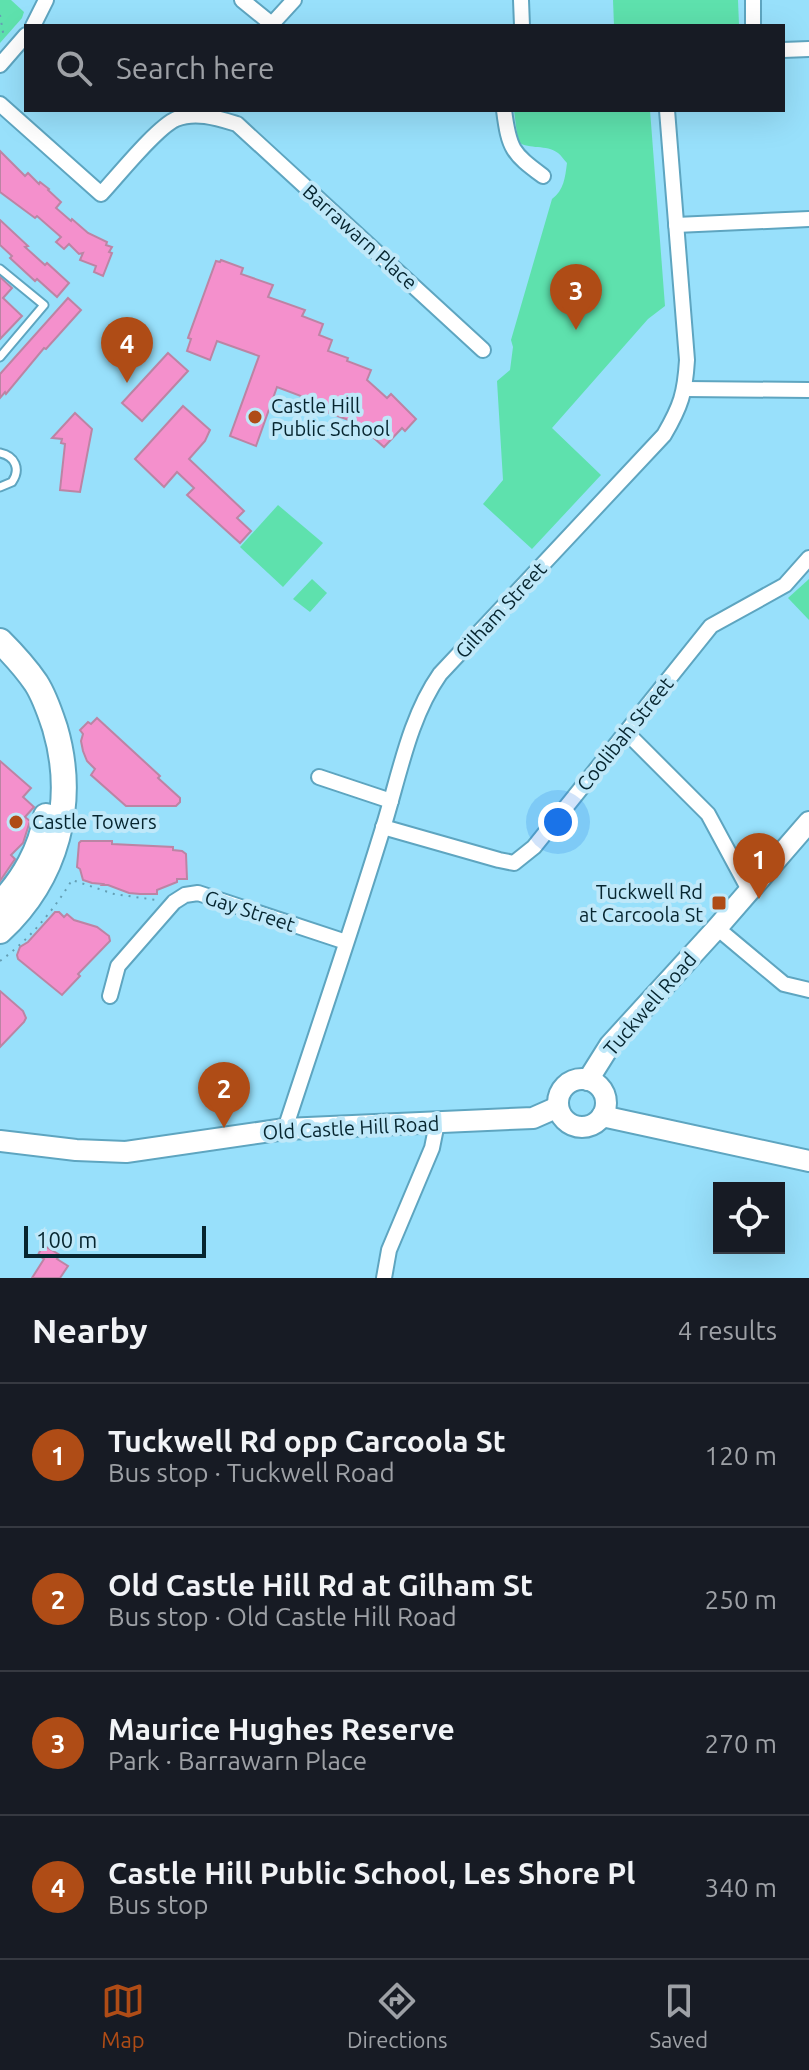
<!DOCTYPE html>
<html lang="en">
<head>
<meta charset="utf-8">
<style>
	:root { --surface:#171b24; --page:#242831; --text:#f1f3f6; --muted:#9ea1a6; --line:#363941; --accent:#af4c16 }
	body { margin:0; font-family:Ubuntu,sans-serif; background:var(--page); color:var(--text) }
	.controls { position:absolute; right:24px; bottom:24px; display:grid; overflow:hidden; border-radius:0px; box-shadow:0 8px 32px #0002 }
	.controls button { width:72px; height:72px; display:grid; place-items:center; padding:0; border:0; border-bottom:2px solid var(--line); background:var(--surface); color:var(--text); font:40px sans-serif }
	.scale { position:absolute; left:24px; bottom:20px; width:182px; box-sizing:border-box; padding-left:8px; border:4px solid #06252f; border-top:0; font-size:22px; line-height:28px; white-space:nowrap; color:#06252f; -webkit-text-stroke:6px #bfe8f9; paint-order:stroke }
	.you { position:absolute; left:558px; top:822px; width:28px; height:28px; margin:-20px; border:6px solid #fff; border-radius:50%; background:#1a73e8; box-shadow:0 0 0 12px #1a73e833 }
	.badge { display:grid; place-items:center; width:52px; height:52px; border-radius:50%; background:var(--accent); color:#fff; font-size:26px; font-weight:700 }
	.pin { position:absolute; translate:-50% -66px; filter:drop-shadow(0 2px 4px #0008) }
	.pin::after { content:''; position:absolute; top:42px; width:28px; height:24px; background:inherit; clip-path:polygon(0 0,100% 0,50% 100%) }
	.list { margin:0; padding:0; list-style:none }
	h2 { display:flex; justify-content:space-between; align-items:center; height:104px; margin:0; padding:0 32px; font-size:34px }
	h2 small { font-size:26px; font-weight:400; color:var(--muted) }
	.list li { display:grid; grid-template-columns:52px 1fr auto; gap:24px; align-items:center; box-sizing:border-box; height:144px; padding:0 32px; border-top:2px solid var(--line) }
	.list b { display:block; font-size:30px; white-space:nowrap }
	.list p { margin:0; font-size:26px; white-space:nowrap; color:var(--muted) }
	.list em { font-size:26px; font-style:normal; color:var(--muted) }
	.icon { flex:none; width:44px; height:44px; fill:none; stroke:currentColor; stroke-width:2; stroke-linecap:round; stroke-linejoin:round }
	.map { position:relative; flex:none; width:809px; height:1278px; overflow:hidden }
	.search { position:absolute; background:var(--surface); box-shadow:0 8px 32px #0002; left:24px; right:24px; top:24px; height:88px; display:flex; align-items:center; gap:20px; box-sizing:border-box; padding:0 28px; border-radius:0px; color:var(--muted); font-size:30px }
	.sheet { height:680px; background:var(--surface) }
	nav { display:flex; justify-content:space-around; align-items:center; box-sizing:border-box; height:112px; border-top:2px solid var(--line); background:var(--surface); font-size:22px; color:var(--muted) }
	nav a { display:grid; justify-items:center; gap:4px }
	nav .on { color:var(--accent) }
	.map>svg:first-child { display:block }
	.green { fill:#5ee1ad }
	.building { fill:#f490cc; stroke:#bc84a4; stroke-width:2 }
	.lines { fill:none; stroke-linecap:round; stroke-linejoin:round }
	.lane-casing { stroke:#5ea5c0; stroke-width:11 }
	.street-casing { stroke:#5ea5c0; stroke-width:18 }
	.secondary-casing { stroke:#5ea5c0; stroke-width:24 }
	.primary-casing { stroke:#5ea5c0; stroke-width:28 }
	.path { stroke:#659fb4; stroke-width:2; stroke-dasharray:2 6; stroke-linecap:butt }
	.lane { stroke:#fff; stroke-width:7 }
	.street { stroke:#fff; stroke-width:14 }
	.secondary { stroke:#fff; stroke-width:20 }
	.primary { stroke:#fff; stroke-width:24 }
	.poi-dot { fill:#af4c16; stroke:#bfe8f9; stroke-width:3 }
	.labels { text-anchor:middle; stroke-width:8; stroke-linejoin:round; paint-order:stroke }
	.street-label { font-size:20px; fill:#06252f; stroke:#bfe8f9 }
	.poi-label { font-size:20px; fill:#06252f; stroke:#bfe8f9; text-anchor:start }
</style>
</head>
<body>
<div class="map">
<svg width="809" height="1278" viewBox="0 0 809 1278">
	<rect width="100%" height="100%" fill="#98e0fb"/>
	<!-- green -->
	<g class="green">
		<polygon points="0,0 11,0 24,12 22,18 0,43"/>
		<polygon points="613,0 738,0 739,25 614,26"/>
		<path d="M514 110H650L665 306 648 319 552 428 601 475 532 549 483 504 503 480 497 381 510 370 513 347 511 340 552 199C564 190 565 178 567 163 564 160 561 155 558 153 546 144 530 150 518 142Z"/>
		<polygon points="278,505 323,543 283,587 240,547"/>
		<polygon points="312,579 327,593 310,612 293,599"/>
		<polygon points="809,579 809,620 788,598"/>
	</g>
	<!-- building -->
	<g class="building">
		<polygon points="0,151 25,176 28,173 39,184 40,182 49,189 48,190 61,202 56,208 71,221 72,219 88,233 107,242 106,245 112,247 109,252 112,253 103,276 94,272 96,266 80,260 83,253 79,254 69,244 64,249 56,242 61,237 37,216 35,218 0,192"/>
		<polygon points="0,220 28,246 25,247 45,265 47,263 69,283 57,297 37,279 35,281 10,258 12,256 0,245"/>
		<polygon points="221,260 243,268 241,274 273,285 268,297 305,310 302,316 323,324 319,335 332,340 328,351 348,358 347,361 371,370 367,380 387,398 391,394 416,419 405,431 402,428 384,447 357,423 315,408 317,402 277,387 256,446 230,436 259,356 217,341 210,360 187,351 191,339 188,338 216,261 220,262"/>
		<polygon points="0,277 12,288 3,298 22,316 0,339"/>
		<polygon points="68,298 81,310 46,349 44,348 6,394 5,392 0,398 0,374"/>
		<polygon points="168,353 188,371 142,421 122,403"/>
		<polygon points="183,406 210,430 205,441 189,459 244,511 237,518 251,531 240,543 187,495 194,488 177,472 164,487 135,459"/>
		<polygon points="75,413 92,429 80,492 60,490 65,444 61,443 62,439 52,438"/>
		<polygon points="97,718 160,776 158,778 180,798 180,802 176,806 126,806 91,775 95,769 87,761 83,751 81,741 83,734 80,730 88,722 91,724"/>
		<polygon points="0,761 31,788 23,797 34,807 25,817 30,821 23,843 11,855 15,859 0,881"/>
		<polygon points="81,841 112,841 112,844 173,847 173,850 182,851 186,854 187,879 177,879 177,882 157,890 157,894 140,894 129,893 108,885 102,885 103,884 92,883 83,880 80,869 77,867 79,843"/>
		<polygon points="55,912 59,912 64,917 67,914 74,920 97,927 109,936 110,941 78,974 80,976 62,995 18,959 17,955 20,947 28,942"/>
		<polygon points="0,991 23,1011 26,1018 24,1022 0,1047"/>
		<polygon points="43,1245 60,1255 57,1259 68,1266 60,1278 32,1278 44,1259 38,1255"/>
	</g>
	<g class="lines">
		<!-- lane casing -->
		<g class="lane-casing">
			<g id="lane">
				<polyline points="0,269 44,305 0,357"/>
				<path d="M0 453C15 456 21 469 12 482L0 487"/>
			</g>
		</g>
		<!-- street casing -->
		<g class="street-casing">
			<g id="street">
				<polyline points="242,0 274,26"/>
				<polyline points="521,0 522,26"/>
				<polyline points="753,0 753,26"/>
				<polyline points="272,24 294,0"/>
				<polyline points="33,26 46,0"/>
				<polyline points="783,50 809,49"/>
				<polyline points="0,65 26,35"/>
				<path d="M0 104 101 194C117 177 157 127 176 119 196 111 217 118 237 124L483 350"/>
				<path d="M504 110C509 149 512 153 543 176"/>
				<polyline points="676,225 809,219"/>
				<polyline points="685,389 809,390"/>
				<polyline points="626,732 708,814 749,890"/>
				<polyline points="319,777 391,801"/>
				<polyline points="383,827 499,860 514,863 534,847 711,626 785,585 809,558"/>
				<polyline points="717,928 784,984 809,990"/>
				<polyline points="110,996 118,966 174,902 185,895 198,893 346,942"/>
				<path d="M285 1129C318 1028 352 929 383 828 399 777 409 718 440 674L664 435C681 406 685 393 687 360L667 110"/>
				<polyline points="384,1278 389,1250 432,1148 437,1123"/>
			</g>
		</g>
		<!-- secondary casing -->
		<g class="secondary-casing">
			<g id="secondary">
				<circle cx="582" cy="1103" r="24"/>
				<polyline points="588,1080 610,1045 717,928 809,822"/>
				<polyline points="602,1116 809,1161"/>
				<polyline points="0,1141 76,1150 126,1152 285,1129 533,1118 558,1107"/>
			</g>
		</g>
		<!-- primary casing -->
		<g class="primary-casing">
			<g id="primary">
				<path d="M0 641C13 654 25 667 36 683 45 697 50 713 55 728 77 803 57 878 0 931"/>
				<path d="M0 904C23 880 41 849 46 816"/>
			</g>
		</g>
		<!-- path -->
		<g class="path">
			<polyline points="0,15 4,38"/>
			<path d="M0 961C30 939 53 911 72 880L114 894 156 900"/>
		</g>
		<!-- lane -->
		<use href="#lane" class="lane"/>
		<!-- street -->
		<use href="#street" class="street"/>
		<!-- secondary -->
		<use href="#secondary" class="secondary"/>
		<!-- primary -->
		<use href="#primary" class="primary"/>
	</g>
	<!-- markers -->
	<g class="poi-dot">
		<circle cx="255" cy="417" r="8"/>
		<circle cx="16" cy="822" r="8"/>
		<rect x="711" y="895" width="16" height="16" rx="4"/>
	</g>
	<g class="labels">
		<!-- street labels -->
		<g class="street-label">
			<text transform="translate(360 237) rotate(42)" y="7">Barrawarn Place</text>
			<text transform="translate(501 610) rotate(-47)" y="7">Gilham Street</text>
			<text transform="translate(625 734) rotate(-51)" y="7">Coolibah Street</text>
			<text transform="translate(250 911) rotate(18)" y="7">Gay Street</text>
			<text transform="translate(650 1004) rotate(-49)" y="7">Tuckwell Road</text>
			<text transform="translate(351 1128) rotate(-3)" y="7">Old Castle Hill Road</text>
		</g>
		<!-- poi labels -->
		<g class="poi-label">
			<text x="271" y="413">Castle Hill<tspan x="271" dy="23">Public School</tspan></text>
			<text x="32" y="829">Castle Towers</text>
			<text x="703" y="899" text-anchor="end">Tuckwell Rd<tspan x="703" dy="23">at Carcoola St</tspan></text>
		</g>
	</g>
</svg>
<div class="controls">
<button><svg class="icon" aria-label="locate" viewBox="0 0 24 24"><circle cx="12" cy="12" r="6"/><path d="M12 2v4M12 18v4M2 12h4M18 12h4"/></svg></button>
</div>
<div class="scale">100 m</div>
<div class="you"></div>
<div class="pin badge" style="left:759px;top:899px">1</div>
<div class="pin badge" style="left:224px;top:1128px">2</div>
<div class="pin badge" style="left:576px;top:330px">3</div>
<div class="pin badge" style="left:127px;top:383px">4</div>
<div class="search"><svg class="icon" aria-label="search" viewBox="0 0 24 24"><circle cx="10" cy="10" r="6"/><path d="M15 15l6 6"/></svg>Search here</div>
</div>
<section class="sheet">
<h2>Nearby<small>4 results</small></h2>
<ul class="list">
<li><span class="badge">1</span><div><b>Tuckwell Rd opp Carcoola St</b><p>Bus stop · Tuckwell Road</p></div><em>120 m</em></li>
<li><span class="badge">2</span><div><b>Old Castle Hill Rd at Gilham St</b><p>Bus stop · Old Castle Hill Road</p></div><em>250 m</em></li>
<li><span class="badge">3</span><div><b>Maurice Hughes Reserve</b><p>Park · Barrawarn Place</p></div><em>270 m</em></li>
<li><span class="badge">4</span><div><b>Castle Hill Public School, Les Shore Pl</b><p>Bus stop</p></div><em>340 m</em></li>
</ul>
</section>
<nav>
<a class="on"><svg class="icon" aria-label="map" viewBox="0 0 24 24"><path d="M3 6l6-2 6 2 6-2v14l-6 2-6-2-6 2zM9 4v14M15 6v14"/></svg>Map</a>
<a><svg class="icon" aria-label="directions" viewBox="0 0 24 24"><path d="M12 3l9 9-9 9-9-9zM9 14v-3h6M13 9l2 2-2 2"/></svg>Directions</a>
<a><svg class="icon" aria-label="saved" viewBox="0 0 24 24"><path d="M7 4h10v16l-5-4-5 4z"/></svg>Saved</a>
</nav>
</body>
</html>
